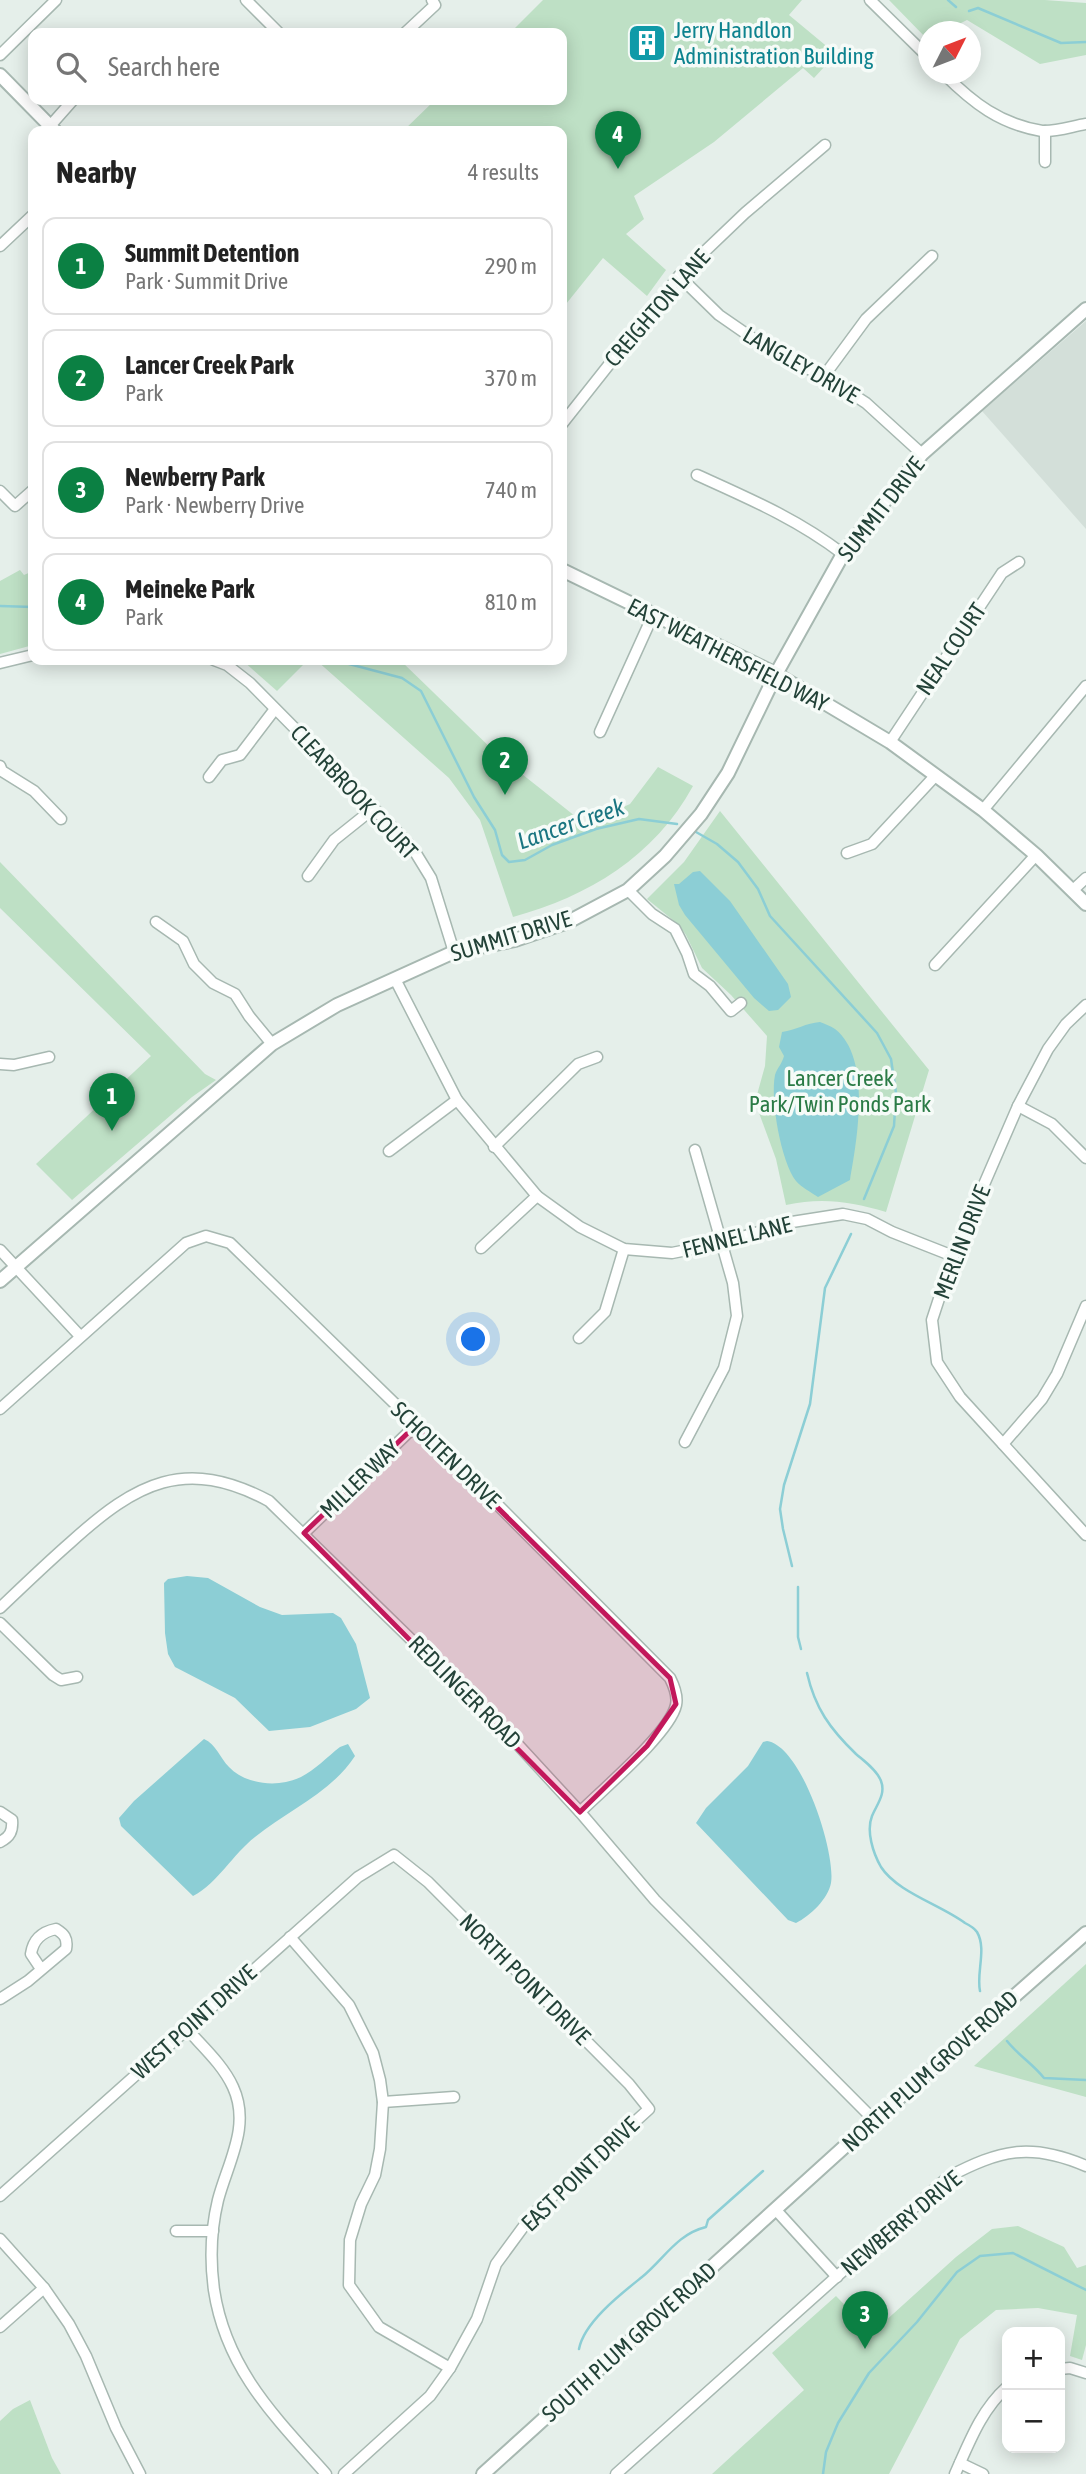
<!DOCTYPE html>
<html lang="en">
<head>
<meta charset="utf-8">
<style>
	:root { --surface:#fff; --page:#f6f6f6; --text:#222; --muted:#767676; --line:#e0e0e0; --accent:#0b8043 }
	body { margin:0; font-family:"Asap Condensed",sans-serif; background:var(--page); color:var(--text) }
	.controls { position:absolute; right:21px; bottom:21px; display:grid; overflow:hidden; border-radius:14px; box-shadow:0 4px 18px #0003 }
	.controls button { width:63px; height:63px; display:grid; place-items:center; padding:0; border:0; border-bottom:2px solid var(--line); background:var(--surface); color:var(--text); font:35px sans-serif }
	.compass { position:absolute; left:918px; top:21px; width:63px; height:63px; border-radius:50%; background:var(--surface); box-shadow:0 4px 18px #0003; rotate:48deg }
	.you { position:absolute; left:474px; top:1340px; width:24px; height:24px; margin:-18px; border:5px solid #fff; border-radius:50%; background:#1a73e8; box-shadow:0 0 0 10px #1a73e833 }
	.badge { display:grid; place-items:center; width:46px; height:46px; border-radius:50%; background:var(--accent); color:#fff; font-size:23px; font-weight:700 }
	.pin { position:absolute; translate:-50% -58px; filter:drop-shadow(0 2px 4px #0008) }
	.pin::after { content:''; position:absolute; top:37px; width:24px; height:21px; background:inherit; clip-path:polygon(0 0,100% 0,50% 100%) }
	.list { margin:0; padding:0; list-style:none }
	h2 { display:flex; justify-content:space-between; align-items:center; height:91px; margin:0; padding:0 28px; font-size:30px }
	h2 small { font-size:23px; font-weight:400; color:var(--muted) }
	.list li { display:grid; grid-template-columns:46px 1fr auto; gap:21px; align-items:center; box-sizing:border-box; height:98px; margin:0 14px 14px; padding:0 14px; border:2px solid var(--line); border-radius:14px }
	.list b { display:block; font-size:26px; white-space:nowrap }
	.list p { margin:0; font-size:23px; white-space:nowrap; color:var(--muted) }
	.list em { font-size:23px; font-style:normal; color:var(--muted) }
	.icon { flex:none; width:38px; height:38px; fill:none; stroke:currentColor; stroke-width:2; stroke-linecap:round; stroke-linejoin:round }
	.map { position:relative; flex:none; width:1086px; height:2474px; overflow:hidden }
	.search { position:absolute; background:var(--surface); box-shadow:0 4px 18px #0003; left:28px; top:28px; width:539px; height:77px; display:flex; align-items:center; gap:18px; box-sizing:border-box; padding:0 24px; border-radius:14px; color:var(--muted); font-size:26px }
	.panel { position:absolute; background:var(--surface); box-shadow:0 4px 18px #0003; left:28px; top:126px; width:539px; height:539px; border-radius:14px }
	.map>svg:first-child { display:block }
	.built { fill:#d3dfd9 }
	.green { fill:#bee0c5 }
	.water { fill:#8cced5 }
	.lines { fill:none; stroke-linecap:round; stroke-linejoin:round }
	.stream { stroke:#8cced5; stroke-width:2.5 }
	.minor-casing { stroke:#a7b8b1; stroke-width:13 }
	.tertiary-casing { stroke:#a7b8b1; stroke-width:16 }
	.minor { stroke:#fff; stroke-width:10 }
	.tertiary { stroke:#fff; stroke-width:12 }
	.marked { fill:#c2185b; fill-opacity:0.2; stroke:#c2185b; stroke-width:5; stroke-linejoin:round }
	.labels { text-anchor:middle; stroke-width:7; stroke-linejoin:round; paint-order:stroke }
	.culture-label { font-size:23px; fill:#0d838f; stroke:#f6fbf8; text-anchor:start }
	.street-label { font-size:23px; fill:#234238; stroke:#f6fbf8 }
	.park-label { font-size:23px; fill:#2b7b46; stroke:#f6fbf8 }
	.water-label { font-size:24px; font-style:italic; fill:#1a7581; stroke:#f6fbf8 }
</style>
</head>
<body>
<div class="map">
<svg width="1086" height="2474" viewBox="0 0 1086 2474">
	<rect width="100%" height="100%" fill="#e5efea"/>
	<!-- built -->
	<polygon class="built" points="1086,321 1086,529 982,411"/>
	<!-- green -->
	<g class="green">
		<polygon points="543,0 802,0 789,15 836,54 814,78 803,68 714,142 634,196 644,219 626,234 666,270 647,296 603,258 562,309 562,131 403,131 435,100 562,100 562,33 510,33"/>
		<polygon points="889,0 1045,0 1086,3 1086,55 1040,64 967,20 945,31 928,32 928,40"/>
		<polygon points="20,570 24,575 33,571 33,645 0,654 0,581"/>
		<polygon points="242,660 308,660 277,691"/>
		<path d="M316 660H400L499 756 585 824 630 804 658 767 693 786C654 857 589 896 513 917L480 820 449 778Z"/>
		<path d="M720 811 929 1070 886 1212C851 1202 823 1197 786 1205L776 1159 755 1102 765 1066 767 1036 731 995 702 968 686 935 679 925 647 899 684 862Z"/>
		<polygon points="0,862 205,1074 216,1080 192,1097 72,1200 36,1164 151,1056 0,908"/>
		<polygon points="1086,1964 1086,2097 974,2066"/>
		<polygon points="1018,2226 1064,2247 1077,2268 1086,2265 1086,2345 1082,2360 1070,2356 1077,2315 1038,2308 996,2310 960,2339 889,2474 712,2474 804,2390 772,2353 836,2296 872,2333 956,2257 992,2229"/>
		<polygon points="30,2400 52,2458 61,2474 0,2474 0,2421 13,2409"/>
	</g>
	<!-- water -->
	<g class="water">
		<polygon points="700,871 730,901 788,984 791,997 778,1010 769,1011 754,998 685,915 679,905 674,884 679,884 693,872"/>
		<path d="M820 1022C825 1024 831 1026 835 1029 872 1058 857 1140 850 1180L818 1197C811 1192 802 1188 796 1181 781 1162 770 1099 775 1075 777 1068 782 1064 784 1056L779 1047 782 1032C796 1030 806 1023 820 1022Z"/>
		<polygon points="187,1576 208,1578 260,1607 282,1615 333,1613 341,1618 356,1644 370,1698 356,1709 310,1727 269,1731 235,1698 175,1667 168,1654 165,1633 164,1583 168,1579"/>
		<path d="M204 1739C216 1744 220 1758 229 1767 246 1785 279 1788 301 1777 315 1770 327 1757 340 1747L348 1744 355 1756C331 1793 288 1810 255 1837 233 1854 218 1883 193 1896L121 1826 119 1818 134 1801Z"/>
		<path d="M767 1741C802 1746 836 1853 831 1883 828 1899 810 1916 796 1923L788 1920 696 1823 706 1808 748 1766 763 1742Z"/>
	</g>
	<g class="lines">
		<!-- stream -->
		<g class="stream">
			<polyline points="948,0 956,7"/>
			<polyline points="969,11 978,8 1061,43 1086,42"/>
			<polyline points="0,606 33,607"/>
			<polyline points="334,660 402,678 421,691 474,797 495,830 502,855 509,862 525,860 552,845 596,829 639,819 677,824"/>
			<polyline points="696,832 717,844 738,862 758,889 770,916 877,1033 891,1059 896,1093 894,1126 864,1199"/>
			<polyline points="792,1566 783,1529 780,1509 784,1485 810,1404 825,1288 851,1234"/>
			<polyline points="798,1587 798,1637 801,1649"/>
			<path d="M807 1673C815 1708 830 1729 856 1754 864 1761 877 1770 881 1781 886 1794 877 1804 872 1816 866 1831 873 1853 881 1867 897 1892 941 1905 965 1923 969 1925 975 1929 977 1932 987 1949 976 1973 980 1991"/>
			<path d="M1007 2041C1018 2055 1033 2064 1044 2078L1086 2080"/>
			<path d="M579 2349C584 2322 622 2293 642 2277 664 2259 677 2234 706 2227L708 2220 763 2171"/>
			<polyline points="823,2474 826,2452 838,2423 869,2373 917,2322 957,2272 980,2256 1013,2253 1086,2290"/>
		</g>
		<!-- minor casing -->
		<g class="minor-casing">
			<g id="minor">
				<polyline points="246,0 279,33"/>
				<polyline points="870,0 928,57"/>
				<polyline points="405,33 435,5 432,0"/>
				<polyline points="0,55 56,0"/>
				<path d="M944 74C973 103 1000 124 1042 131 1056 132 1073 126 1086 124"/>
				<polyline points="50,126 73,100"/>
				<polyline points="1045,131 1045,162"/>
				<polyline points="0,246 33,215"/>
				<polyline points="679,276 719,315 774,353 824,376 866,403 922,454"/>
				<polyline points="824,376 866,319 932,256"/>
				<polyline points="562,424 679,276 745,213 825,145"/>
				<path d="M697 475C750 499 797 519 843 554"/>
				<polyline points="0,491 15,506 33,490"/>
				<polyline points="214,660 227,665 250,683 412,847 431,878 454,952"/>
				<polyline points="0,663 33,655"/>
				<polyline points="600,732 653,615"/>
				<polyline points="890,742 1002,573 1019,562"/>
				<polyline points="0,766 2,771 34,791 61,819"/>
				<polyline points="209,777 222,760 240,755 275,709"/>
				<polyline points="983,810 1086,686"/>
				<polyline points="847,853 872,844 936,775"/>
				<polyline points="308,876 334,840 374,808"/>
				<polyline points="628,890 652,914 675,929 687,953 694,974 710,986 731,1011 741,1003"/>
				<polyline points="1073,890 1086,878"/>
				<polyline points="156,922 183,941 194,964 213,983 235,994 249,1016 272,1044"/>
				<polyline points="935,965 1036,855"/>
				<polyline points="395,979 457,1100 537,1196 580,1227 624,1249 672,1253 722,1243 792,1222 843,1214 867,1219 892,1232 953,1256"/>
				<polyline points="1086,1005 1066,1024 1048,1049 1018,1106 953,1256 932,1320 937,1362 960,1397 1086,1535"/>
				<polyline points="0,1064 14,1065 49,1057"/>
				<polyline points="1018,1106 1052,1124 1086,1158"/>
				<polyline points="494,1147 578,1064 597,1057"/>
				<polyline points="389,1151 457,1100"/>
				<polyline points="481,1248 537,1196"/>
				<polyline points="0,1250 80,1336"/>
				<polyline points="579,1338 605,1312 624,1249"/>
				<path d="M0 1409 186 1243 206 1236 230 1243 469 1476 670 1678C674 1686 678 1696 676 1705 670 1733 602 1790 580 1812"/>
				<polyline points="685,1442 724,1368 737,1316 733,1283 695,1150"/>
				<polyline points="1003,1444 1042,1399 1057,1374 1086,1306"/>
				<polyline points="304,1533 415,1426"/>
				<path d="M0 1608C24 1585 47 1563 71 1542 136 1483 185 1456 269 1501L508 1734 580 1812 655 1900 874 2120"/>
				<polyline points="0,1623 53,1675 61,1680 77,1677"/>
				<path d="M0 1812 12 1820C13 1831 10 1837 0 1842"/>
				<polyline points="290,1937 349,2005 373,2053 380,2080 383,2102 380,2149 375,2175 361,2204 350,2240 349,2285 379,2327 450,2368"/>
				<path d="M0 1999 28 1981 66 1949C68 1938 64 1934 56 1929 41 1932 33 1940 31 1954L41 1969"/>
				<path d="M187 2029C203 2047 223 2065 233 2087 251 2126 228 2162 218 2200 211 2229 210 2261 214 2290 226 2369 275 2417 326 2474"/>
				<polyline points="383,2102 454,2097"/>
				<polyline points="0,2196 358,1877 394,1855 428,1882 629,2084 649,2109 532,2215 496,2264 477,2319 450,2368 430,2396 344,2474"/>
				<polyline points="775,2209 837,2277"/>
				<polyline points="176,2231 213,2231"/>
				<polyline points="0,2239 44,2288 69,2324 86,2356 116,2428 140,2474"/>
				<polyline points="0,2327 44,2288"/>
				<polyline points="1060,2369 1070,2368 1086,2373"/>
				<polyline points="960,2463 983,2474"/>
				<path d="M616 2474 948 2177C1000 2150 1030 2142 1086 2166"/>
				<path d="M955 2474C969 2443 981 2410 1007 2387"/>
			</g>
		</g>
		<!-- tertiary casing -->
		<g class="tertiary-casing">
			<g id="tertiary">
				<polyline points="0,75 55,131"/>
				<polyline points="562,570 776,674 890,742 983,810 1036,855 1086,904"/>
				<polyline points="0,1281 272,1044 337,1005 454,952 515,940 568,922 628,890 665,856 701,814 728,773 776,674 843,554 922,454 1086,309"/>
				<polyline points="483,2474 874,2120 1086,1933"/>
			</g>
		</g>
		<!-- minor -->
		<use href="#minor" class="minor"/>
		<!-- tertiary -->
		<use href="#tertiary" class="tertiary"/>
	</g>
	<!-- marked area -->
	<path class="marked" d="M415 1426 670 1678 676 1704 647 1746 580 1812 304 1533Z"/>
	<!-- icons -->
	<defs>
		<g id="building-square" transform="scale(2.0125)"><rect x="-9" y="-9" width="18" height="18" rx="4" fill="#0f9aa8" stroke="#f6fbf8"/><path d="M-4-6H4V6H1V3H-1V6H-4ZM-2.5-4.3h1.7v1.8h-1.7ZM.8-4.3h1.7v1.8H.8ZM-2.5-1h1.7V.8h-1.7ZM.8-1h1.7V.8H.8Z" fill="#fff"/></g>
	</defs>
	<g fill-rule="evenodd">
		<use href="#building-square" x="647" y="43"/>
	</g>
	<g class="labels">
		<!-- culture labels -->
		<g class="culture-label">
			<text x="674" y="38">Jerry Handlon<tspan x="674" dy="26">Administration Building</tspan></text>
		</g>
		<!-- street labels -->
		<g class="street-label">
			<text transform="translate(657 308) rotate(-49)" y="8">CREIGHTON LANE</text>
			<text transform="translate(801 365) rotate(30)" y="8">LANGLEY DRIVE</text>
			<text transform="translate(881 509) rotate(-52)" y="8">SUMMIT DRIVE</text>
			<text transform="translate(951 649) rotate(-56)" y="8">NEAL COURT</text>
			<text transform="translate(728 655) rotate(27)" y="8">EAST WEATHERSFIELD WAY</text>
			<text transform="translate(354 792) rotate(47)" y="8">CLEARBROOK COURT</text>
			<text transform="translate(511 936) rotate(-17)" y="8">SUMMIT DRIVE</text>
			<text transform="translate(737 1237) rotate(-14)" y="8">FENNEL LANE</text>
			<text transform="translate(962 1242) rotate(-69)" y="8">MERLIN DRIVE</text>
			<text transform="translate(446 1455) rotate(44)" y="8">SCHOLTEN DRIVE</text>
			<text transform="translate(360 1479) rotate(-44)" y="8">MILLER WAY</text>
			<text transform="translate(465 1692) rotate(45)" y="8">REDLINGER ROAD</text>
			<text transform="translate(525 1979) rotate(45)" y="8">NORTH POINT DRIVE</text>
			<text transform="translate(194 2022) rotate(-42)" y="8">WEST POINT DRIVE</text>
			<text transform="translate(930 2071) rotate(-42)" y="8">NORTH PLUM GROVE ROAD</text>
			<text transform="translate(580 2174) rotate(-44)" y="8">EAST POINT DRIVE</text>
			<text transform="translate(901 2223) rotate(-40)" y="8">NEWBERRY DRIVE</text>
			<text transform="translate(629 2342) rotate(-42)" y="8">SOUTH PLUM GROVE ROAD</text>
		</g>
		<!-- park labels -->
		<g class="park-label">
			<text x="840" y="1086">Lancer Creek<tspan x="840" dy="26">Park/Twin Ponds Park</tspan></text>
		</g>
		<!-- water labels -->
		<g class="water-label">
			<text transform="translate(571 824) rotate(-19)" y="8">Lancer Creek</text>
		</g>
	</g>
</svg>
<div class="controls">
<button>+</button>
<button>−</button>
</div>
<svg class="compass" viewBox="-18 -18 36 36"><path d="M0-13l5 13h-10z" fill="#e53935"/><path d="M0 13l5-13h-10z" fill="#767676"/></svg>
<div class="you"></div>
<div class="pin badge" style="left:112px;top:1131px">1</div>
<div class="pin badge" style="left:505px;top:795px">2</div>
<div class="pin badge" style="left:865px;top:2349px">3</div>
<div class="pin badge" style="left:618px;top:169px">4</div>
<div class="search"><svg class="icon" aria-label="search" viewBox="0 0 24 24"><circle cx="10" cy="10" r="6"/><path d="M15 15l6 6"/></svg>Search here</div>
<section class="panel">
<h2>Nearby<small>4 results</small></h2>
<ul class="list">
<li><span class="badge">1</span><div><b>Summit Detention</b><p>Park · Summit Drive</p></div><em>290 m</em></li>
<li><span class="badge">2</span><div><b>Lancer Creek Park</b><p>Park</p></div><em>370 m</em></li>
<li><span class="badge">3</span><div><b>Newberry Park</b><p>Park · Newberry Drive</p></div><em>740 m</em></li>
<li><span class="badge">4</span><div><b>Meineke Park</b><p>Park</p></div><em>810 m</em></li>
</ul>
</section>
</div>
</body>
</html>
